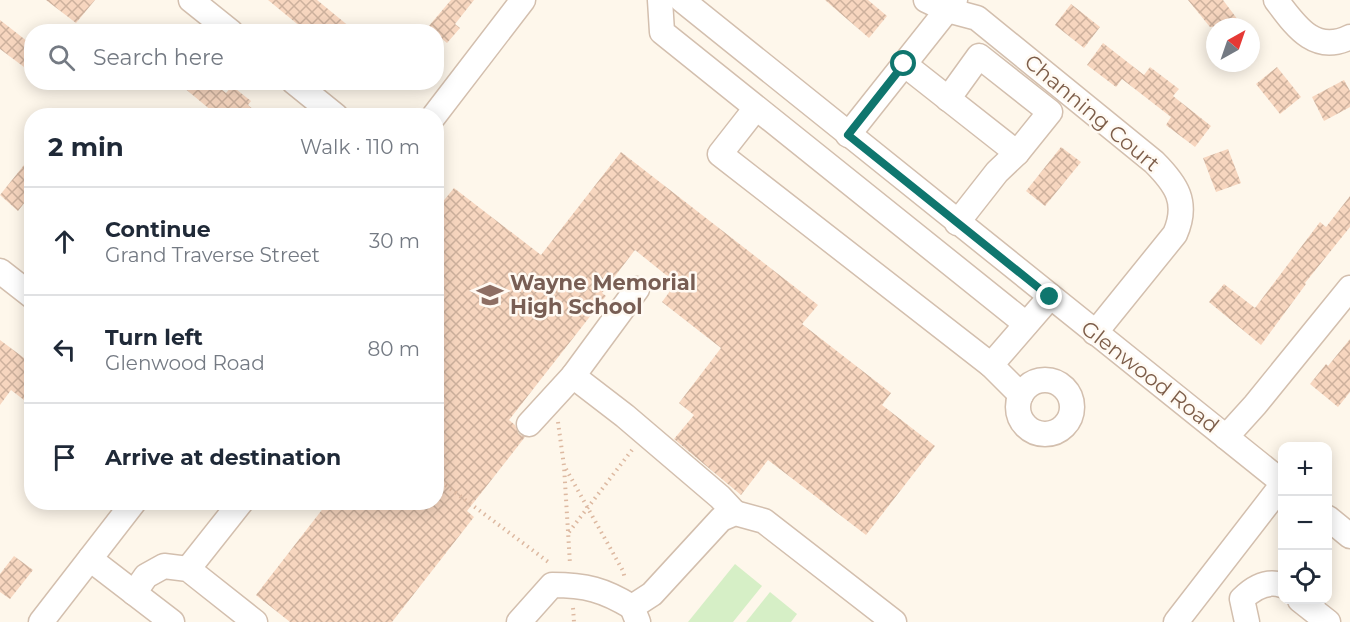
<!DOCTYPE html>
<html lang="en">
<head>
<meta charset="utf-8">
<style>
	:root { --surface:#fff; --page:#f2f2f3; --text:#1f2937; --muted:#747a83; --line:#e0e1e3 }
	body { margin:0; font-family:Montserrat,sans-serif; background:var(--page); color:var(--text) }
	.controls { position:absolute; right:18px; bottom:18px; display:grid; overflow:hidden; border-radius:12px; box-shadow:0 3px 15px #0003 }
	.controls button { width:54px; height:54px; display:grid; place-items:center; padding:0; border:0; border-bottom:2px solid var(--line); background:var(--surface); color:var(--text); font:30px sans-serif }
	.compass { position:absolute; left:1206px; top:18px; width:54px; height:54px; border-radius:50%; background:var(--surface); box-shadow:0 3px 15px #0003; rotate:40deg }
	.stop { position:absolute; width:18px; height:18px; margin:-14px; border:4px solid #0f766e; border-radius:50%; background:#fff }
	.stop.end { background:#0f766e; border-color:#fff; box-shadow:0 2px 6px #0008 }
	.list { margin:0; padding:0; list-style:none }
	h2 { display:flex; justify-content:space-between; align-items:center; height:78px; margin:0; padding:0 24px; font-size:26px }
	h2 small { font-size:20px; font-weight:400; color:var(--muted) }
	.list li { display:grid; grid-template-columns:39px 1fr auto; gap:18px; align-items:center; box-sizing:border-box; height:108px; padding:0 24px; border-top:2px solid var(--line) }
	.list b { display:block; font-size:22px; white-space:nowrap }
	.list p { margin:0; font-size:20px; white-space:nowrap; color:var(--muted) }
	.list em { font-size:20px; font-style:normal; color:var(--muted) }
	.icon { flex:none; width:33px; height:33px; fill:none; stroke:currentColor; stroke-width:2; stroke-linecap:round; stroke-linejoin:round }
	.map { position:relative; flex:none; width:1350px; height:622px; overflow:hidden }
	.search { position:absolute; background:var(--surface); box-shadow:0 3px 15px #0003; left:24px; top:24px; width:420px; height:66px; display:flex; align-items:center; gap:15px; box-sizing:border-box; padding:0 21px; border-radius:24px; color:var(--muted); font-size:22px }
	.panel { position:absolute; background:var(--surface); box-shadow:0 3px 15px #0003; left:24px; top:108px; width:420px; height:402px; border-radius:24px }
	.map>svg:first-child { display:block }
	.park { fill:#d6efc6 }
	.building { fill:url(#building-cross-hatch) }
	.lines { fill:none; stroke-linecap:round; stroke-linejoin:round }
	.minor-casing { stroke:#d3bfae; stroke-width:27 }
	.path { stroke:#ddb9a1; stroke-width:4; stroke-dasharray:1.5 4.5; stroke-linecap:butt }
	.minor { stroke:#fff; stroke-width:24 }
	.route { stroke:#0f766e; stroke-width:8 }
	.labels { text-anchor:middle; stroke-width:5; stroke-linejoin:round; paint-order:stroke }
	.street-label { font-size:21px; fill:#7d5d49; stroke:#fffaf3 }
	.education-label { font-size:21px; font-weight:bold; fill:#785e54; stroke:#fffaf3; text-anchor:start }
</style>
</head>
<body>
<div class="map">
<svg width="1350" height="622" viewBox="0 0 1350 622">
	<defs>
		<pattern id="building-cross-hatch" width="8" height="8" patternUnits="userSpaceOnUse" patternTransform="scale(1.5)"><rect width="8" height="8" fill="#f7d6bf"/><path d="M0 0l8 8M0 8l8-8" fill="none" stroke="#cdb19d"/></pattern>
	</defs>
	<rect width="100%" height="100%" fill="#fef7eb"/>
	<!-- park -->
	<g class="park">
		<polygon points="735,564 762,586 733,622 688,622"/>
		<polygon points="770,592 797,614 791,622 746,622"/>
	</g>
	<!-- building -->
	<g class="building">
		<polygon points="46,0 95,0 76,23"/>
		<polygon points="268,0 317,0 356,32 307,32"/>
		<polygon points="451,0 474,0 455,24 460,28 447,43 436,34 436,32 428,27"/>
		<polygon points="825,0 868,0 887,16 869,38"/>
		<polygon points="1188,0 1223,0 1238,20 1229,27 1210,27"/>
		<polygon points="1071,4 1100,27 1084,48 1055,25"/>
		<polygon points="0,20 32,45 32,73 0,49"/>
		<polygon points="1103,43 1144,75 1150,67 1179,89 1173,96 1211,126 1195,147 1166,125 1171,117 1122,79 1116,87 1087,65"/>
		<polygon points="1277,67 1301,97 1280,114 1256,84"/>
		<polygon points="1344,80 1350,91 1350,107 1324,121 1312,97"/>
		<polygon points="177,82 212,82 226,93 232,86 251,101 248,105 261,116 218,116"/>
		<polygon points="1061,147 1081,162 1045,206 1026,191"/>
		<polygon points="1228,149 1241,183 1216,192 1203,158"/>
		<polygon points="621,152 818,305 802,324 891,393 882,405 935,446 866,535 768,460 741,495 674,439 694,415 679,403 721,348 662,302 676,283 635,250 602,293 606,296 509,420 515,425 519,434 525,437 467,511 474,517 392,622 290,622 256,595 328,502 436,502 436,210 454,188 541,255"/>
		<polygon points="32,155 32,193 18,211 0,195"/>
		<polygon points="1350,196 1350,227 1305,283 1306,284 1261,345 1209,302 1224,284 1255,308 1320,222 1326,227"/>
		<polygon points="1350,339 1350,392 1338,407 1310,384 1326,364 1328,366"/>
		<polygon points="0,340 32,364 32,391 24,400 11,390 0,405"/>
		<polygon points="14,556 33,570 10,599 0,592 0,574"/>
	</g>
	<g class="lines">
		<!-- minor casing -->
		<g class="minor-casing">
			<g id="minor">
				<polyline points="191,0 231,32"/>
				<polyline points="660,0 662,32 1026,324"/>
				<polyline points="682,0 1282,482"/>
				<path d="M926 0 947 10 977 18 1154 162C1176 184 1189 202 1175 234L1095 333"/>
				<path d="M1276 0C1295 25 1314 55 1350 37"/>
				<polyline points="904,64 1017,153"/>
				<polyline points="294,82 336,116"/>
				<polyline points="948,99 979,56 1050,112 1017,153 997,172 957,223"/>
				<polyline points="756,108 720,154 991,365 1050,297"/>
				<polyline points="434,116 523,0"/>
				<polyline points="848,135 955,0"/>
				<polyline points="0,271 32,296"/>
				<polyline points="991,365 1021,395"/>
				<polyline points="573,376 625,416 720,497 735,513"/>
				<circle cx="1045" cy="407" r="27"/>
				<polyline points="529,424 573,376 637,289"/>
				<polyline points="1226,437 1255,405 1350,288"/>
				<polyline points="1328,518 1350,536"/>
				<polyline points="90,559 172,622"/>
				<polyline points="188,569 241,502"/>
				<polyline points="134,593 146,576 164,566 188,569 255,622"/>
				<polyline points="1300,600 1328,622"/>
				<polyline points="41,622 134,502"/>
				<path d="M519 622 552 585C586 585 604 590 632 607"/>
				<polyline points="638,622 632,607 652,594 721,519 735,513 764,521 894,622"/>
				<polyline points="1176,622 1282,485"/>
				<path d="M1247 622 1242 599C1253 588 1266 580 1282 585"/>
			</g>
		</g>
		<!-- path -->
		<g class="path">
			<polyline points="558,422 564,466 570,564"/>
			<polyline points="566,469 623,571 625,579"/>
			<polyline points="436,478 551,564"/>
			<polyline points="569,532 632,450"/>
			<polyline points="573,608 574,622"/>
		</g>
		<!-- minor -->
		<use href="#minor" class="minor"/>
	</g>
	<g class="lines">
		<!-- route -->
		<polyline class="route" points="904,64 848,135 1050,297"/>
	</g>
	<!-- icons -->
	<defs>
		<g id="school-bare" transform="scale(2.07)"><path d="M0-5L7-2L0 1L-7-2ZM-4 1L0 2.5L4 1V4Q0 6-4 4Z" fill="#8d6e63" stroke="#fffaf3" stroke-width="2.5" paint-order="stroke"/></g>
	</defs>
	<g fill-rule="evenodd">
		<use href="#school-bare" x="490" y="295"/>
	</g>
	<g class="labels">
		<!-- street labels -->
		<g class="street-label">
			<text transform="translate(1092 113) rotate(40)" y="7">Channing Court</text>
			<text transform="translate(1150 377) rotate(38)" y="7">Glenwood Road</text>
		</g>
		<!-- education labels -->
		<g class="education-label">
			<text x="510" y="290">Wayne Memorial<tspan x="510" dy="24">High School</tspan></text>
		</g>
	</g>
</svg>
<div class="controls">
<button>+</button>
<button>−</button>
<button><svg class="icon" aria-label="locate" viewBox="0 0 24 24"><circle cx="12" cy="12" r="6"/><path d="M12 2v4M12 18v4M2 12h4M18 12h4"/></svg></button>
</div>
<svg class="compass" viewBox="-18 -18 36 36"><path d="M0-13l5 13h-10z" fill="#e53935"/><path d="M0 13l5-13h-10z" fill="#747a83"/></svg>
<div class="stop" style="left:904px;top:64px"></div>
<div class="stop end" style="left:1050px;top:297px"></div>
<div class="search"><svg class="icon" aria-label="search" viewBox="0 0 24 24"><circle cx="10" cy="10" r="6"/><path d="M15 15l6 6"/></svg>Search here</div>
<section class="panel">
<h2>2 min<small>Walk · 110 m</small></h2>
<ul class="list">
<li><svg class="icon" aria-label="ahead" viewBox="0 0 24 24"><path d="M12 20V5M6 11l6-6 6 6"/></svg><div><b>Continue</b><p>Grand Traverse Street</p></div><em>30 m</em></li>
<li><svg class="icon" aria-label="left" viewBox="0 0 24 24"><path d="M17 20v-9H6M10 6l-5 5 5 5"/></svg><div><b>Turn left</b><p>Glenwood Road</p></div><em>80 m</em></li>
<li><svg class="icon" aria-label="arrive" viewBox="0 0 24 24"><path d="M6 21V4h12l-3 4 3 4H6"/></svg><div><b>Arrive at destination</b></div></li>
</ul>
</section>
</div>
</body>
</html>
